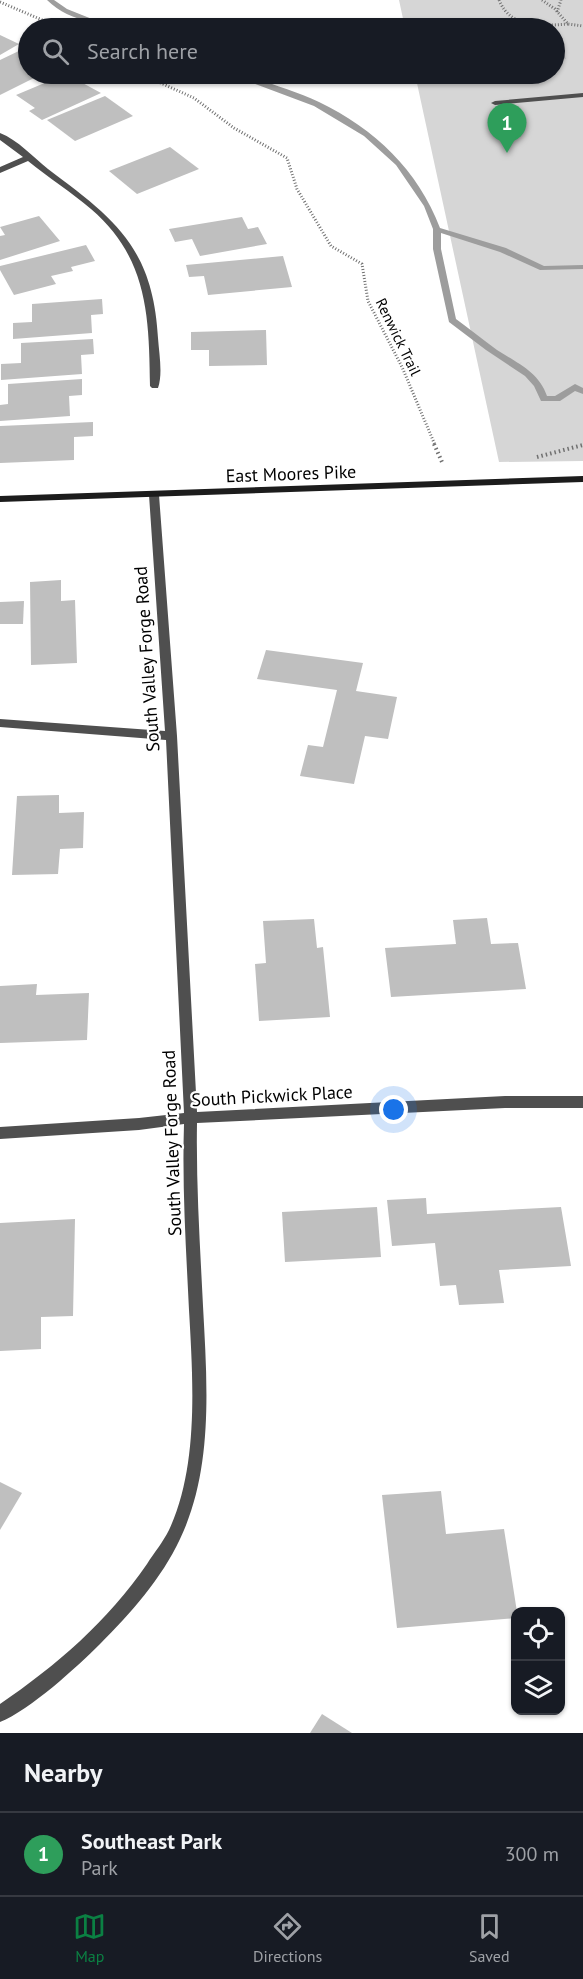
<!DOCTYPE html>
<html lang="en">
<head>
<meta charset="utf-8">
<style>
	:root { --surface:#171b24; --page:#242831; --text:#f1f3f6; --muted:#9ea1a6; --line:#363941; --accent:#0b8043 }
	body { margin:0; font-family:"PT Sans",sans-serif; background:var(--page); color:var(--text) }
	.controls { position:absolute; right:18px; bottom:18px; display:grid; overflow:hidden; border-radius:12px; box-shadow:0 2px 4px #0004 }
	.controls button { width:54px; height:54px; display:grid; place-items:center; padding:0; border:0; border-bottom:2px solid var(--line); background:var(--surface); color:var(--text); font:30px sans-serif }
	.you { position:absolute; left:394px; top:1110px; width:21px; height:21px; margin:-15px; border:4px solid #fff; border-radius:50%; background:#1a73e8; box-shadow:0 0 0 9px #1a73e833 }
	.badge { display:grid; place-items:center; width:39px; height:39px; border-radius:50%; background:var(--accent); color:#fff; font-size:20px; font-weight:700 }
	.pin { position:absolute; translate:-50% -50px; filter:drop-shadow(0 2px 3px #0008) }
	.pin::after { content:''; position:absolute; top:32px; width:21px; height:18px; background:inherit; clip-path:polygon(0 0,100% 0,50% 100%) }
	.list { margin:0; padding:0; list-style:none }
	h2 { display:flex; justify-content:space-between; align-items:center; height:78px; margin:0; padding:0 24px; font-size:26px }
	h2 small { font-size:20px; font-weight:400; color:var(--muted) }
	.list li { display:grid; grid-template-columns:39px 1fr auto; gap:18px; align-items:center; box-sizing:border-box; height:84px; padding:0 24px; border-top:2px solid var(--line) }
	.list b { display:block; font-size:22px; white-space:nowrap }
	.list p { margin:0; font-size:20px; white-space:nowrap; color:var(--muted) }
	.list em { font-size:20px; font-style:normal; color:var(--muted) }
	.icon { flex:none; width:33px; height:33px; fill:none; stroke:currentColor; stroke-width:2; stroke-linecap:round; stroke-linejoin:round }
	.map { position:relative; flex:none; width:583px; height:1733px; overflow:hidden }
	.search { position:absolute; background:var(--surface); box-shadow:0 2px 4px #0004; left:18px; right:18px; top:18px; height:66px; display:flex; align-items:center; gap:15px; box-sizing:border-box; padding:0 21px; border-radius:33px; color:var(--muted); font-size:22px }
	.sheet { height:162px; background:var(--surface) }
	nav { display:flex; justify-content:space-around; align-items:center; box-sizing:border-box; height:84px; border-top:2px solid var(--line); background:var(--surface); font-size:16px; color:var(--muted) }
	nav a { display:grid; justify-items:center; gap:3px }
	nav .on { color:var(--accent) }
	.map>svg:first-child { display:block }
	.green { fill:#d6d6d6 }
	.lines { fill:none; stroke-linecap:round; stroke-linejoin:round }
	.stream { fill:#9d9d9d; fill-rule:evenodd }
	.building { fill:#bfbfbf }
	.path-far1 { stroke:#717171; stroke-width:3; stroke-dasharray:1 2; stroke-linecap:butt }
	.path { stroke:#717171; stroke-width:4; stroke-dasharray:1.5 3; stroke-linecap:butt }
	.service { fill:#4f4f4f; fill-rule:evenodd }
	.minor { fill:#4f4f4f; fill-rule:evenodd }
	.secondary { fill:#1c1c1c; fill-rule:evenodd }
	.labels { text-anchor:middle; stroke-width:4.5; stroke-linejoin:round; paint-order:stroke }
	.far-street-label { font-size:15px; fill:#000; stroke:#fff }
	.street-label { font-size:18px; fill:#000; stroke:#fff }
</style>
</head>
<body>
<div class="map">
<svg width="583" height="1733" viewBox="0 0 583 1733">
	<rect width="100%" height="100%" fill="#fff"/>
	<!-- green -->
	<polygon class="green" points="399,0 583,0 583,461 499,462 415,74 554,74 554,28 405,28"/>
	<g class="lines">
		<!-- stream -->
		<g class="stream">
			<path d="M47 0H54L67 9 92 19 150 23 168 28C158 29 147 27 136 26 103 24 72 24 47 0Z"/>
			<path d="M234 74H242C268 83 295 91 319 102 375 129 418 170 440 228L506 248 544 266 583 265V269L540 270 500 252 441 233V249L456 319C470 329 483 340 497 350 517 363 539 372 547 396H555L575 384 583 388V394L575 391 560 401H541L534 386 525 376 486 350 449 322 433 249V229L424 206 396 165 364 136 314 106 234 76Z"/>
		</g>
	</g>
	<!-- building -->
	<g class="building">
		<polygon points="0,35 19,44 0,55"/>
		<polygon points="23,49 28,52 28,62 26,63 28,65 28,74 42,74 0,95 0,60"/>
		<polygon points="554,49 562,49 566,59 554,60"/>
		<polygon points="66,74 101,93 42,120 29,111 35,108 16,95"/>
		<polygon points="105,96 133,116 75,141 47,120"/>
		<polygon points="170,147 199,169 137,194 109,171"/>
		<polygon points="39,216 60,241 0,260 0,236 5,235 0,227"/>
		<polygon points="242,217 248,229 258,227 267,244 200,256 192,239 175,242 169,229"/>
		<polygon points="86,245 95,261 71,267 73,271 51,276 56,284 14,295 0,270 0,266"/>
		<polygon points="283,256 292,287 208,295 204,276 189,277 186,265"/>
		<polygon points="102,299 103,314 91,315 92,333 13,339 13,323 32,322 32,304"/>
		<polygon points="266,330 267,365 209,366 209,350 191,350 191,332"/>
		<polygon points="93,339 94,354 81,355 82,374 1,380 1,364 21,363 21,343"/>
		<polygon points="82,379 82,395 69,396 70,416 0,421 0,405 8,404 8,384"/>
		<polygon points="93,422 93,436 74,437 74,460 0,463 0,426"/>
		<polygon points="61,580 61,601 75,600 77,663 31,665 30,582"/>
		<polygon points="24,601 23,624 0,624 0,602"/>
		<polygon points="266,650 363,663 356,691 397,697 388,739 365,736 354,784 300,776 308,745 323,747 337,690 257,679"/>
		<polygon points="59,795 59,813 84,812 83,848 60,849 58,874 12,875 17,796"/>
		<polygon points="487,918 491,944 518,943 526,989 391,997 385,948 456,944 453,920"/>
		<polygon points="314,919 317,948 323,947 330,1017 259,1021 255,964 266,963 263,921"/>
		<polygon points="37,984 36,995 89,993 87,1040 0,1043 0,986"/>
		<polygon points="426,1198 427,1214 561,1207 571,1266 499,1270 504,1303 459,1305 456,1285 440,1286 435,1243 392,1246 387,1200"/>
		<polygon points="377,1207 381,1257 285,1262 282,1212"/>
		<polygon points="75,1219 73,1316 41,1317 41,1349 0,1351 0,1223"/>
		<polygon points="0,1482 22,1493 0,1530"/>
		<polygon points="441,1491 446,1534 504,1529 517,1612 516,1618 397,1628 382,1495"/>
		<polygon points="322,1714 352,1733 310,1733"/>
	</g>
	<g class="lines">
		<!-- path-far1 -->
		<g class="path-far1">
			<path d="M499 0C511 29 541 26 568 24"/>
			<polyline points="542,0 555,9 568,24 583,26"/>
			<polyline points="0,2 61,28"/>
			<polyline points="557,12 561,0"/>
			<polyline points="141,74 194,98 234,128 287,158 297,189 331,246 362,264 368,301 402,367 435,445"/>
		</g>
		<!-- path -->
		<g class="path">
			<polyline points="434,444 442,462"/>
			<polyline points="537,457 583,445"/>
		</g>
		<!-- service -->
		<polygon class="service" points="583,93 583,97 495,105 491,103 495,101"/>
		<!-- minor -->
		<g class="minor">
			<path d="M0 133C18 140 33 157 48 169 115 219 153 248 158 338 159 353 163 374 158 388H152L150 386C149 316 148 258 91 209 71 192 49 178 28 161L0 173V167L23 157 0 140Z"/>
			<path d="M154 492 159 495 177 736 197 1112 505 1096H583V1108H505L197 1123C196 1184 200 1245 203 1306 207 1382 214 1468 180 1539 162 1578 130 1614 100 1644 77 1667 30 1710 0 1722V1704C56 1666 108 1621 147 1564 154 1553 163 1542 169 1530 199 1466 193 1380 189 1310 186 1248 182 1187 184 1124L139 1130 0 1139V1127L139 1118 184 1113 166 740 0 727V719L165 731 149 495Z"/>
		</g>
		<!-- secondary -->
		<polygon class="secondary" points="583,476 583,482 0,502 0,496"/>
	</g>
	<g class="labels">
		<!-- far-street labels -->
		<g class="far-street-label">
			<text transform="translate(398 337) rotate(64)" y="5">Renwick Trail</text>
		</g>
		<!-- street labels -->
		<g class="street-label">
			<text transform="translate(291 474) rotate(-2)" y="6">East Moores Pike</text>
			<text transform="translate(147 659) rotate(-94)" y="6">South Valley Forge Road</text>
			<text transform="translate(272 1096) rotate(-3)" y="6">South Pickwick Place</text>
			<text transform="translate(172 1143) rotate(-92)" y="6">South Valley Forge Road</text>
		</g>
	</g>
</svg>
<div class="controls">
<button><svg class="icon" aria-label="locate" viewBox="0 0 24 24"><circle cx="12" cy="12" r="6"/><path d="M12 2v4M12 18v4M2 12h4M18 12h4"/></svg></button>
<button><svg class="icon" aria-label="layers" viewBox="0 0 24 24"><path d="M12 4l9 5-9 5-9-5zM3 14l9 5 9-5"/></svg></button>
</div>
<div class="you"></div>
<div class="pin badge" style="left:507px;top:153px;background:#2e9e5b">1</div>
<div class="search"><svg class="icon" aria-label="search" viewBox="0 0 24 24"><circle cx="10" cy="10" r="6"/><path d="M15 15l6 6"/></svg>Search here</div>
</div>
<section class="sheet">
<h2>Nearby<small></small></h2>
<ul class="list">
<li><span class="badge" style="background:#2e9e5b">1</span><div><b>Southeast Park</b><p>Park</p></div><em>300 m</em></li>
</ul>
</section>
<nav>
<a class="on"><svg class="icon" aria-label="map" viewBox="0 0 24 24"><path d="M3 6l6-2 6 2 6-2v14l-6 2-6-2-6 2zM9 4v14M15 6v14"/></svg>Map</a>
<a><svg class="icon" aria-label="directions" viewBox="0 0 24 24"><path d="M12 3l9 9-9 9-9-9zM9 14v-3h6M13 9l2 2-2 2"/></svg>Directions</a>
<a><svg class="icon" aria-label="saved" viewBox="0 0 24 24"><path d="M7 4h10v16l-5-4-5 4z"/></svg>Saved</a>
</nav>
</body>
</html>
